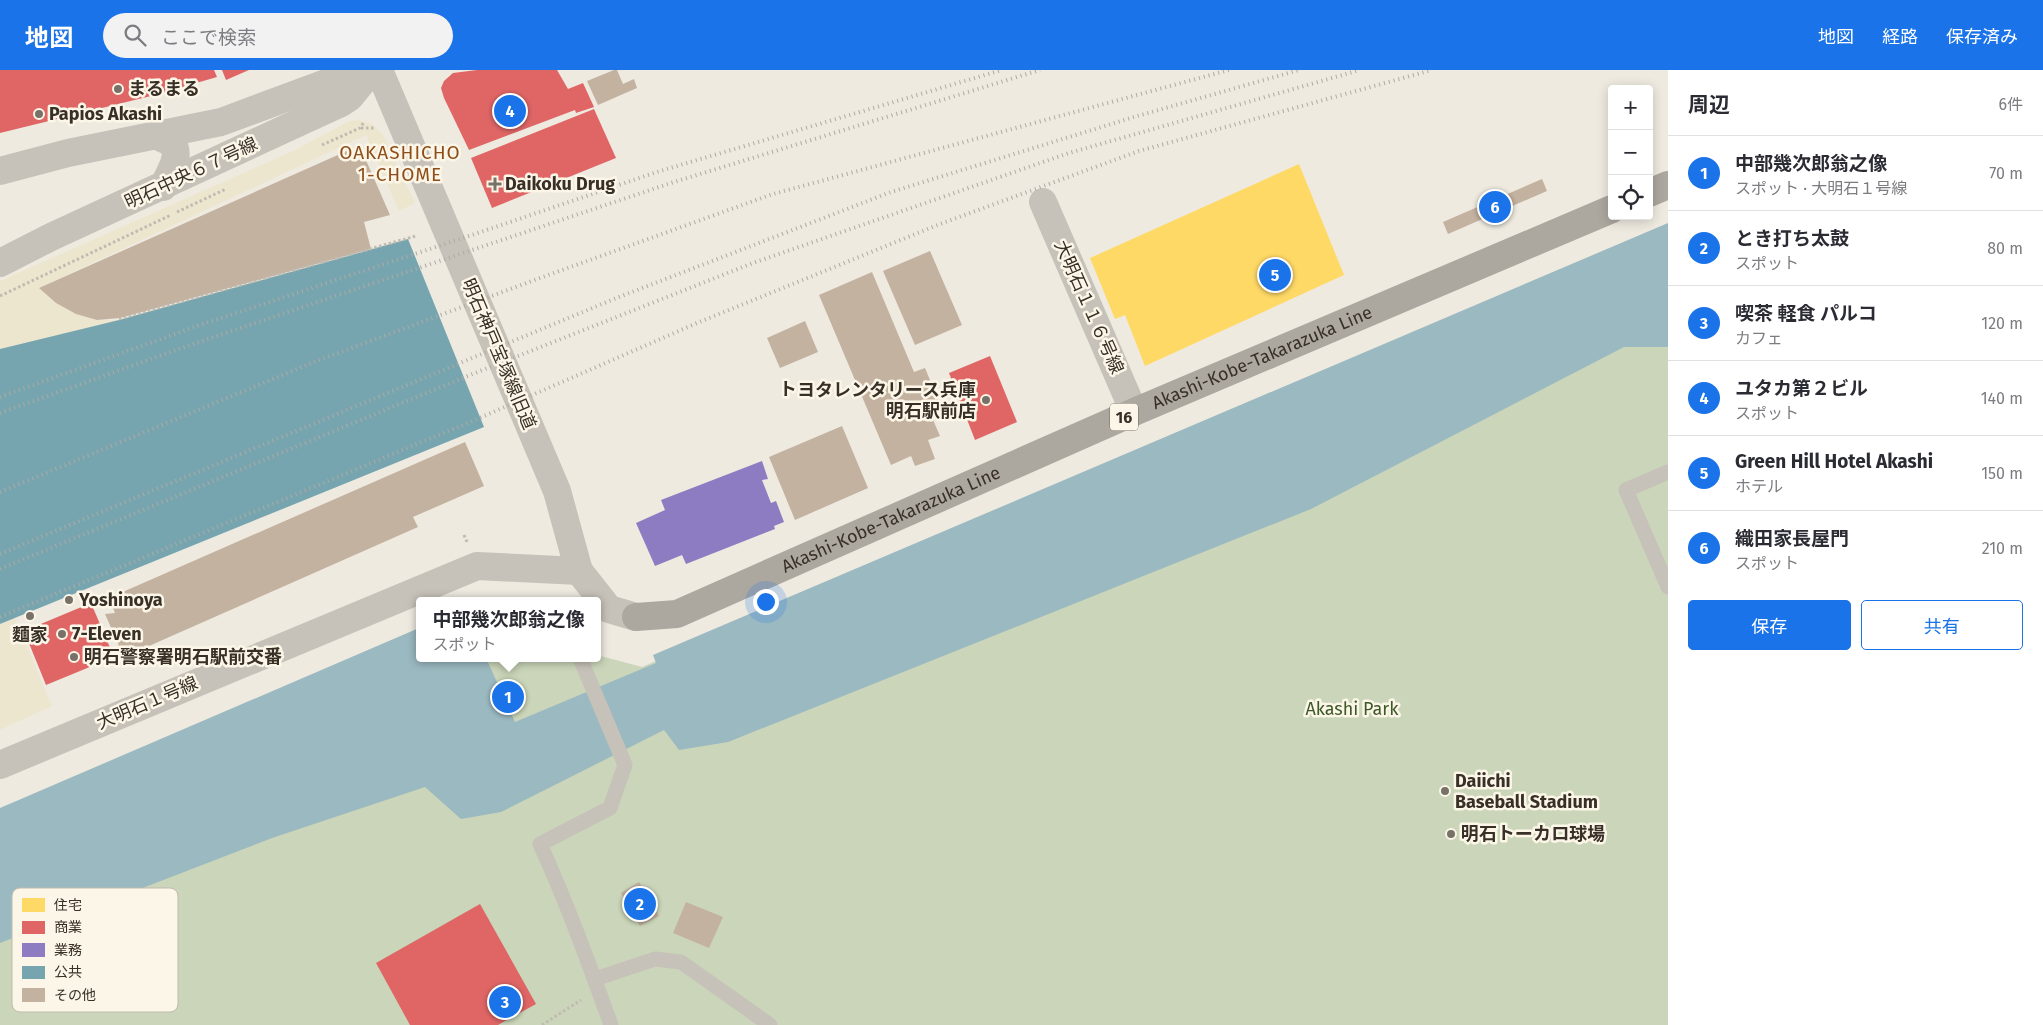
<!DOCTYPE html>
<html lang="ja">
<head>
<meta charset="utf-8">
<style>
	:root { --surface:#fff; --page:#f2f2f3; --text:#2b2b33; --muted:#7c7c81; --line:#e1e1e2; --accent:#1a73e8 }
	body { margin:0; font-family:"Fira Sans","Noto Sans JP",sans-serif; background:var(--page); color:var(--text) }
	.controls { position:absolute; right:15px; top:15px; display:grid; overflow:hidden; border-radius:5px; box-shadow:0 2px 12px #0003 }
	.controls button { width:45px; height:45px; display:grid; place-items:center; padding:0; border:0; border-bottom:1px solid var(--line); background:var(--surface); color:var(--text); font:25px sans-serif }
	.you { position:absolute; left:765px; top:531px; width:18px; height:18px; margin:-12px; border:4px solid #fff; border-radius:50%; background:#1a73e8; box-shadow:0 0 0 8px #1a73e833 }
	.badge { display:grid; place-items:center; width:32px; height:32px; border-radius:50%; background:var(--accent); color:#fff; font-size:16px; font-weight:700 }
	.pin { position:absolute; translate:-50% -50%; border:2px solid #fff; box-shadow:0 1px 5px #0006 }
	.popup { position:absolute; left:416px; top:527px; width:185px; height:65px; box-sizing:border-box; display:grid; place-content:center; border-radius:5px; background:var(--surface); filter:drop-shadow(0 1px 4px #0005); font-size:16px; white-space:nowrap; color:var(--muted) }
	.popup b { font-size:19px; color:var(--text) }
	.popup::after { content:''; position:absolute; left:50%; top:100%; margin-left:-10px; border:10px solid transparent; border-top-color:var(--surface) }
	.list { margin:0; padding:0; list-style:none }
	h2 { display:flex; justify-content:space-between; align-items:center; height:65px; margin:0; padding:0 20px; font-size:21px }
	h2 small { font-size:16px; font-weight:400; color:var(--muted) }
	.list li { display:grid; grid-template-columns:32px 1fr auto; gap:15px; align-items:center; box-sizing:border-box; height:75px; padding:0 20px; border-top:1px solid var(--line) }
	.list b { display:block; font-size:19px; white-space:nowrap }
	.list p { margin:0; font-size:16px; white-space:nowrap; color:var(--muted) }
	.list em { font-size:16px; font-style:normal; color:var(--muted) }
	.actions { display:flex; gap:10px; padding:15px 20px }
	.actions a { flex:1; padding:11px 0; border:1px solid var(--accent); border-radius:5px; text-align:center; font-size:18px; color:var(--accent) }
	.actions .main { background:var(--accent); color:#fff }
	.icon { flex:none; width:28px; height:28px; fill:none; stroke:currentColor; stroke-width:2; stroke-linecap:round; stroke-linejoin:round }
	.map { position:relative; flex:none; width:1668px; height:955px; overflow:hidden }
	header { display:flex; align-items:center; gap:30px; box-sizing:border-box; height:70px; padding:0 25px; background:var(--accent); color:#fff }
	header strong { font-size:24px }
	nav { display:flex; gap:28px; margin-inline-start:auto; font-size:18px }
	.search { width:350px; height:45px; background:var(--page); display:flex; align-items:center; gap:12px; box-sizing:border-box; padding:0 18px; border-radius:28px; color:var(--muted); font-size:19px }
	main { display:flex }
	aside { flex:1; background:var(--surface) }
	.map>svg:first-child { display:block }
	.green { fill:#cad5b9 }
	.plaza { fill:#ede6ce }
	.water { fill:#9bb9c1 }
	.homes { fill:#ffd966 }
	.shops { fill:#e06666 }
	.offices { fill:#8e7cc3 }
	.public { fill:#76a5af }
	.building { fill:#c4b2a0 }
	.lines { fill:none; stroke-linecap:round; stroke-linejoin:round }
	.path { stroke:#c0bbb1; stroke-width:3; stroke-dasharray:2.5 2.5; stroke-linecap:butt }
	.service { stroke:#c7c2b9; stroke-width:15 }
	.minor { stroke:#c7c2b9; stroke-width:28 }
	.tertiary { stroke:#c7c2b9; stroke-width:28 }
	.primary { stroke:#aca79f; stroke-width:28 }
	.rail { stroke:#aeaaa4; stroke-width:4; stroke-dasharray:1 4; stroke-linecap:butt }
	.poi-dot { fill:#787168; stroke:#fbf6e7; stroke-width:2 }
	.labels { text-anchor:middle; stroke-width:5; stroke-linejoin:round; paint-order:stroke }
	.shield { fill:#fbf6e7; stroke:#726b61; stroke-width:1 }
	.shield-label { font-size:16px; font-weight:bold; fill:#383027 }
	.poi-label { font-size:18px; font-weight:bold; fill:#383027; stroke:#fbf6e7; text-anchor:start }
	.street-label { font-size:18px; fill:#383027; stroke:#fbf6e7 }
	.park-label { font-size:18px; fill:#3d5928; stroke:#fbf6e7 }
	.neighbourhood-label { font-size:19px; letter-spacing:1px; fill:#8f4e19; stroke:#fbf6e7 }
	.key { fill:#fbf6e7; stroke:#c0bbad; stroke-width:1 }
	.key-label { font-size:14px; fill:#383027 }
</style>
</head>
<body>
<header>
<strong>地図</strong>
<div class="search"><svg class="icon" aria-label="search" viewBox="0 0 24 24"><circle cx="10" cy="10" r="6"/><path d="M15 15l6 6"/></svg>ここで検索</div>
<nav><a>地図</a><a>経路</a><a>保存済み</a></nav>
</header>
<main>
<div class="map">
<svg width="1668" height="955" viewBox="0 0 1668 955">
	<rect width="100%" height="100%" fill="#eeeae0"/>
	<!-- green -->
	<polygon class="green" points="1668,159 1668,955 0,955 0,747 419,588 597,588 597,585 642,597"/>
	<!-- plaza -->
	<g class="plaza">
		<polygon points="359,50 372,54 382,63 415,133 399,141 366,65 39,218 56,233 76,244 97,250 119,250 0,279 0,211 295,80 349,51"/>
		<polygon points="15,548 52,636 0,660 0,554"/>
	</g>
	<!-- water -->
	<polygon class="water" points="1668,153 1668,277 1624,277 1311,439 728,672 679,680 664,660 501,742 461,749 425,717 272,768 0,873 0,738 419,558 419,588 486,588 515,652 656,593 653,585"/>
	<!-- homes -->
	<polygon class="homes" points="1299,94 1344,205 1145,296 1125,245 1115,249 1090,188"/>
	<!-- shops -->
	<g class="shops">
		<polygon points="0,0 214,0 217,7 155,25 0,63"/>
		<polygon points="222,0 249,0 226,10"/>
		<polygon points="477,0 557,0 568,19 583,13 594,37 576,43 575,40 469,80 444,28 441,18 444,11 453,3"/>
		<polygon points="594,39 616,88 492,138 471,88"/>
		<polygon points="990,286 1017,352 975,370 949,303"/>
		<polygon points="91,533 114,587 46,615 24,561"/>
		<polygon points="480,834 536,934 498,955 410,955 376,893"/>
	</g>
	<!-- offices -->
	<polygon class="offices" points="762,391 768,409 762,410 771,433 776,431 784,452 774,456 775,459 686,494 682,485 655,496 636,453 665,440 661,430"/>
	<!-- public -->
	<polygon class="public" points="408,169 484,357 0,554 0,279 119,250"/>
	<!-- building -->
	<g class="building">
		<polygon points="614,0 617,0 623,14 634,9 637,18 598,35 587,11"/>
		<polygon points="349,80 356,91 365,88 390,145 364,152 371,179 120,248 97,250 76,244 56,233 39,218"/>
		<polygon points="1542,109 1547,121 1448,164 1443,152"/>
		<polygon points="930,181 962,255 915,275 883,201"/>
		<polygon points="872,202 914,302 925,298 942,339 930,343 940,366 928,370 935,389 915,396 911,386 891,395 819,225"/>
		<polygon points="805,251 818,282 780,298 767,268"/>
		<polygon points="842,356 868,418 795,450 769,387"/>
		<polygon points="465,372 484,416 413,447 418,457 124,587 105,544 115,543 109,528"/>
		<polygon points="639,812 659,846 640,856 621,823"/>
		<polygon points="686,832 723,847 709,878 673,863"/>
	</g>
	<g class="lines">
		<!-- path -->
		<g class="path">
			<polyline points="361,58 374,58"/>
			<polyline points="322,75 360,58 364,52"/>
			<polyline points="177,142 226,119"/>
			<polyline points="0,226 171,145"/>
			<polyline points="119,249 416,166"/>
			<polyline points="464,465 467,472"/>
			<polyline points="542,955 581,930"/>
		</g>
		<!-- service -->
		<g class="service">
			<polyline points="1668,402 1626,420 1668,517"/>
			<path d="M580 588 625 695 610 738 540 774C567 833 589 894 611 955"/>
			<polyline points="595,909 655,889 681,892 770,955"/>
		</g>
		<!-- minor -->
		<g class="minor">
			<path d="M155 65C159 67 165 69 170 72 184 83 168 105 163 117"/>
			<polyline points="0,101 68,83 221,52 361,0"/>
			<polyline points="1043,132 1134,342"/>
			<polyline points="0,193 51,167 341,33 350,27 372,0"/>
		</g>
		<!-- tertiary -->
		<g class="tertiary">
			<polyline points="379,0 557,421 579,501 609,539 636,547"/>
			<polyline points="0,695 477,496 579,501"/>
		</g>
		<!-- primary -->
		<g class="primary">
			<polyline points="1649,123 1668,115"/>
			<path id="s1" d="M636 547 677 544 1134 342 1612 139"/>
		</g>
		<!-- rail -->
		<g class="rail">
			<polyline points="0,327 197,256 466,167 660,101 1002,0"/>
			<polyline points="0,343 193,274 674,112 1040,0"/>
			<polyline points="0,422 314,292 540,208 773,124 1229,0"/>
			<polyline points="0,484 619,227 891,122 1134,47 1299,0"/>
			<polyline points="0,499 465,307 753,193 1069,83 1360,0"/>
			<polyline points="0,547 475,350 697,253 940,154 1139,81 1432,0"/>
		</g>
	</g>
	<!-- markers -->
	<g class="poi-dot">
		<circle cx="118" cy="19" r="5"/>
		<circle cx="39" cy="44" r="5"/>
		<path d="M492.5 106.5h5v5h5v5h-5v5h-5v-5h-5v-5h5z"/>
		<circle cx="986" cy="330" r="5"/>
		<circle cx="69" cy="530" r="5"/>
		<circle cx="30" cy="546" r="5"/>
		<circle cx="62" cy="564" r="5"/>
		<circle cx="74" cy="587" r="5"/>
		<circle cx="1445" cy="721" r="5"/>
		<circle cx="1451" cy="764" r="5"/>
	</g>
	<g class="labels">
		<!-- shield labels -->
		<rect class="shield" x="1110" y="333.5" width="28" height="27" rx="4"/>
		<g class="shield-label">
			<text x="1124" y="353">16</text>
		</g>
		<!-- poi labels -->
		<g class="poi-label">
			<text x="128" y="25">まるまる</text>
			<text x="49" y="50">Papios Akashi</text>
			<text x="505" y="120">Daikoku Drug</text>
			<text x="976" y="326" text-anchor="end">トヨタレンタリース兵庫<tspan x="976" dy="21">明石駅前店</tspan></text>
			<text x="79" y="536">Yoshinoya</text>
			<text x="72" y="570">7-Eleven</text>
			<text x="30" y="571" text-anchor="middle">麵家</text>
			<text x="84" y="593">明石警察署明石駅前交番</text>
			<text x="1455" y="717">Daiichi<tspan x="1455" dy="21">Baseball Stadium</tspan></text>
			<text x="1461" y="770">明石トーカロ球場</text>
		</g>
		<!-- street labels -->
		<g class="street-label">
			<text transform="translate(191 103) rotate(-25)" y="6">明石中央６７号線</text>
			<text transform="translate(1089 237) rotate(66)" y="6">大明石１１６号線</text>
			<text transform="translate(499 284) rotate(67)" y="6">明石神戸宝塚線旧道</text>
			<text dy="6" stroke="none"><textPath href="#s1" startOffset="680">Akashi-Kobe-Takarazuka Line</textPath></text>
			<text dy="6" stroke="none"><textPath href="#s1" startOffset="275">Akashi-Kobe-Takarazuka Line</textPath></text>
			<text transform="translate(147 633) rotate(-23)" y="6">大明石１号線</text>
		</g>
		<!-- park labels -->
		<g class="park-label">
			<text x="1352" y="645">Akashi Park</text>
		</g>
		<!-- neighbourhood labels -->
		<g class="neighbourhood-label">
			<text x="400" y="89">OAKASHICHO<tspan x="400" dy="22">1-CHOME</tspan></text>
		</g>
	</g>
	<!-- legend -->
	<rect x="12" y="818" width="166" height="124" rx="8" class="key"/>
	<rect x="22" y="828" width="23" height="14" fill="#ffd966"/>
	<rect x="22" y="851" width="23" height="13" fill="#e06666"/>
	<rect x="22" y="873" width="23" height="14" fill="#8e7cc3"/>
	<rect x="22" y="896" width="23" height="13" fill="#76a5af"/>
	<rect x="22" y="918" width="23" height="14" fill="#c4b2a0"/>
	<g class="key-label">
		<text x="54" y="840">住宅</text>
		<text x="54" y="862">商業</text>
		<text x="54" y="885">業務</text>
		<text x="54" y="907">公共</text>
		<text x="54" y="930">その他</text>
	</g>
</svg>
<div class="controls">
<button>+</button>
<button>−</button>
<button><svg class="icon" aria-label="locate" viewBox="0 0 24 24"><circle cx="12" cy="12" r="6"/><path d="M12 2v4M12 18v4M2 12h4M18 12h4"/></svg></button>
</div>
<div class="you"></div>
<div class="pin badge" style="left:508px;top:627px">1</div>
<div class="popup"><b>中部幾次郎翁之像</b>スポット</div>
<div class="pin badge" style="left:640px;top:834px">2</div>
<div class="pin badge" style="left:505px;top:932px">3</div>
<div class="pin badge" style="left:510px;top:41px">4</div>
<div class="pin badge" style="left:1275px;top:205px">5</div>
<div class="pin badge" style="left:1495px;top:137px">6</div>
</div>
<aside>
<h2>周辺<small>6件</small></h2>
<ul class="list">
<li><span class="badge">1</span><div><b>中部幾次郎翁之像</b><p>スポット · 大明石１号線</p></div><em>70 m</em></li>
<li><span class="badge">2</span><div><b>とき打ち太鼓</b><p>スポット</p></div><em>80 m</em></li>
<li><span class="badge">3</span><div><b>喫茶 軽食 パルコ</b><p>カフェ</p></div><em>120 m</em></li>
<li><span class="badge">4</span><div><b>ユタカ第２ビル</b><p>スポット</p></div><em>140 m</em></li>
<li><span class="badge">5</span><div><b>Green Hill Hotel Akashi</b><p>ホテル</p></div><em>150 m</em></li>
<li><span class="badge">6</span><div><b>織田家長屋門</b><p>スポット</p></div><em>210 m</em></li>
</ul>
<div class="actions"><a class="main">保存</a><a>共有</a></div>
</aside>
</main>
</body>
</html>
